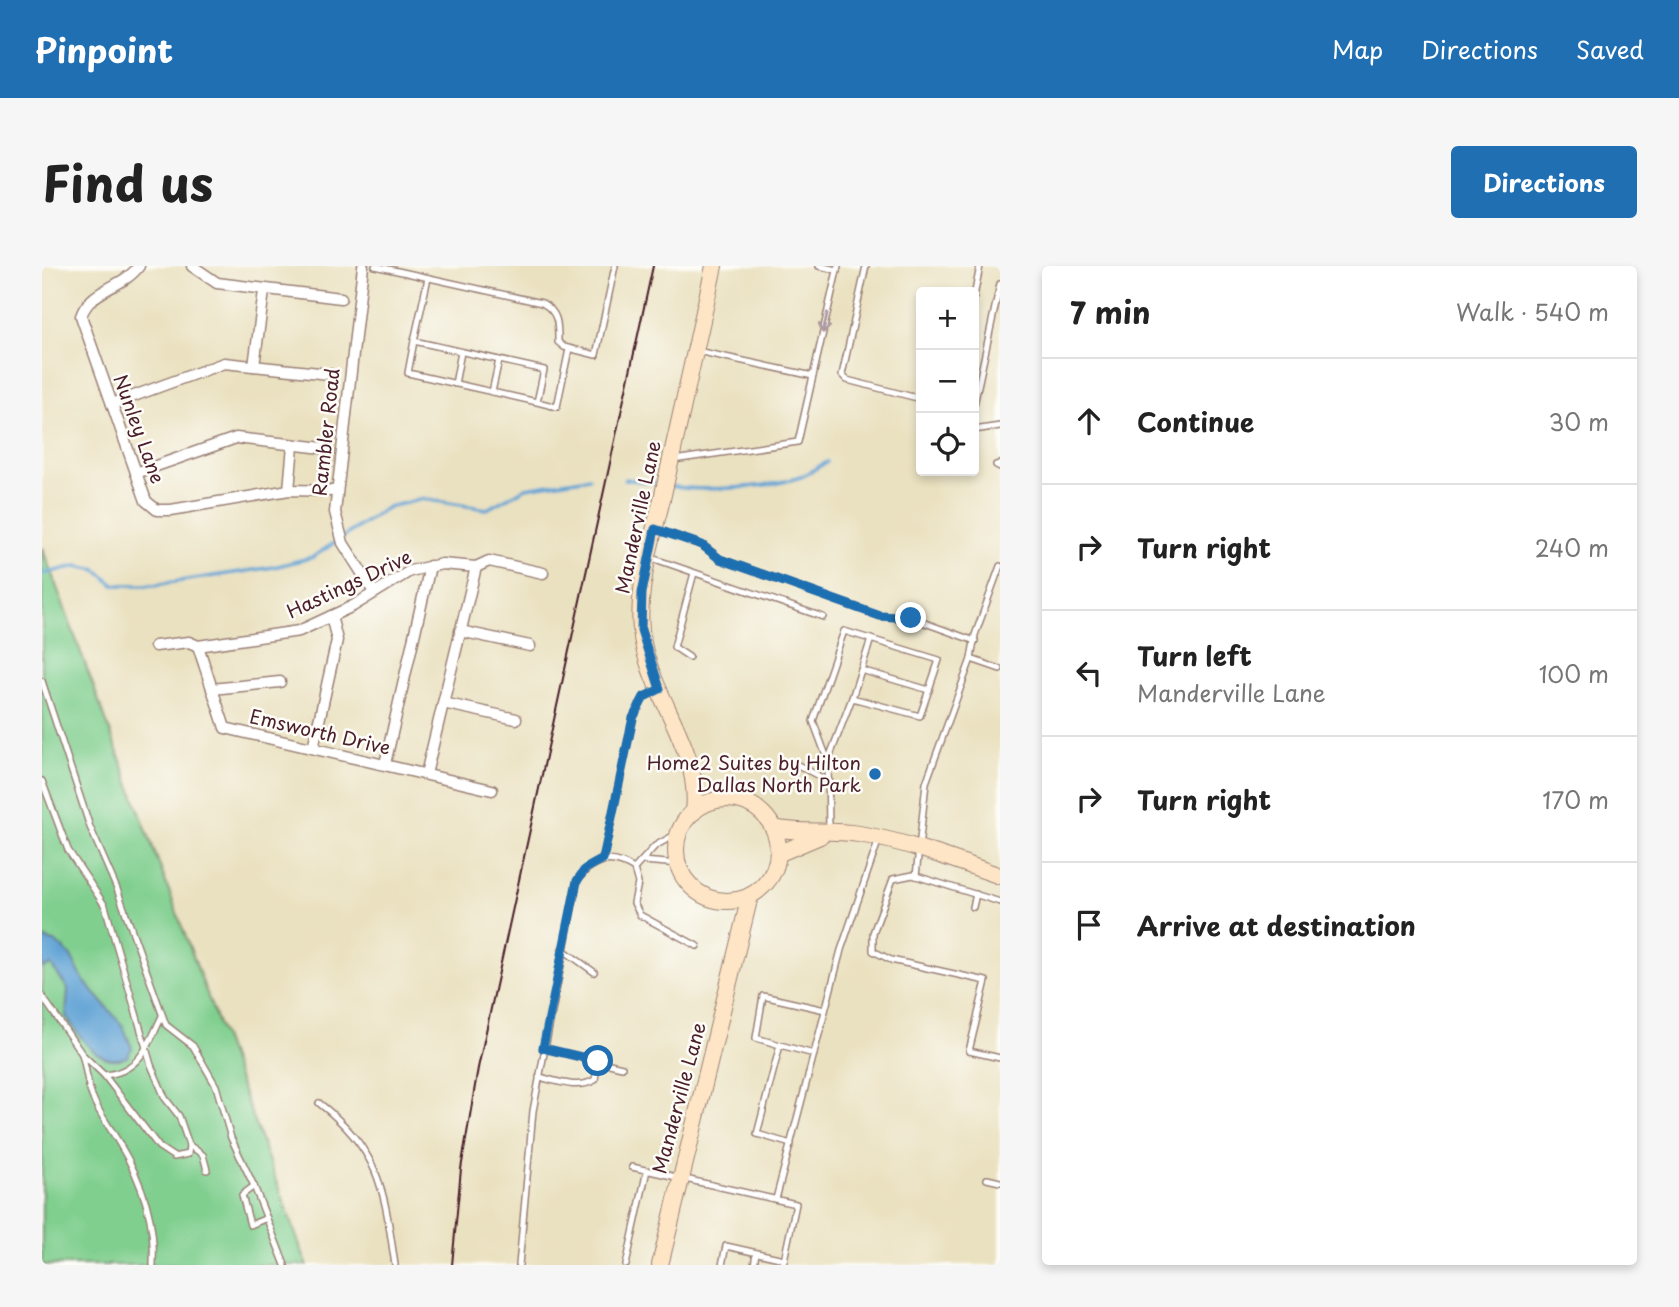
<!DOCTYPE html>
<html lang="en">
<head>
<meta charset="utf-8">
<style>
	:root { --surface:#fff; --page:#f6f6f6; --text:#222; --muted:#767676; --line:#e0e0e0; --accent:#1f6fb2 }
	body { margin:0; font-family:"Playpen Sans",sans-serif; background:var(--page); color:var(--text) }
	.controls { position:absolute; right:21px; top:21px; display:grid; overflow:hidden; border-radius:7px; box-shadow:0 4px 10px #0003 }
	.controls button { width:63px; height:63px; display:grid; place-items:center; padding:0; border:0; border-bottom:2px solid var(--line); background:var(--surface); color:var(--text); font:35px sans-serif }
	.stop { position:absolute; width:21px; height:21px; margin:-16px; border:5px solid #1f6fb2; border-radius:50%; background:#fff }
	.stop.end { background:#1f6fb2; border-color:#fff; box-shadow:0 2px 7px #0008 }
	.list { margin:0; padding:0; list-style:none }
	h2 { display:flex; justify-content:space-between; align-items:center; height:91px; margin:0; padding:0 28px; font-size:30px }
	h2 small { font-size:23px; font-weight:400; color:var(--muted) }
	.list li { display:grid; grid-template-columns:46px 1fr auto; gap:21px; align-items:center; box-sizing:border-box; height:126px; padding:0 28px; border-top:2px solid var(--line) }
	.list b { display:block; font-size:26px; white-space:nowrap }
	.list p { margin:0; font-size:23px; white-space:nowrap; color:var(--muted) }
	.list em { font-size:23px; font-style:normal; color:var(--muted) }
	.icon { flex:none; width:38px; height:38px; fill:none; stroke:currentColor; stroke-width:2; stroke-linecap:round; stroke-linejoin:round }
	.map { position:relative; flex:none; width:958px; height:999px; overflow:hidden; border-radius:7px }
	header { display:flex; align-items:center; gap:42px; box-sizing:border-box; height:98px; padding:0 35px; background:var(--accent); color:#fff }
	header strong { font-size:33px }
	nav { display:flex; gap:38px; margin-inline-start:auto; font-size:24px }
	.intro { display:flex; align-items:center; justify-content:space-between; box-sizing:border-box; height:168px; padding:0 42px }
	h1 { margin:0; font-size:49px }
	.button { padding:18px 32px; border-radius:7px; background:var(--accent); color:#fff; font-size:24px; font-weight:700 }
	main { display:flex; gap:42px; padding:0 42px }
	aside { flex:1; background:var(--surface); border-radius:7px; box-shadow:0 4px 10px #0003 }
	.map>svg:first-child { display:block }
	.green { fill:#80cf8f; stroke:#65775d; stroke-width:2 }
	.water { fill:#61a3d5; stroke:#566180; stroke-width:2 }
	.lines { fill:none; stroke-linecap:round; stroke-linejoin:round }
	.stream { stroke:#61a3d5; stroke-width:3.5 }
	.lane-casing { stroke:#9a8076; stroke-width:8 }
	.street-casing { stroke:#9a8076; stroke-width:13 }
	.secondary-casing { stroke:#9a8076; stroke-width:18 }
	.lane { stroke:#fff; stroke-width:5 }
	.street { stroke:#fff; stroke-width:10 }
	.secondary { stroke:#fde5c5; stroke-width:16 }
	.tram { stroke:#4a1f2b; stroke-width:2 }
	.oneway { stroke:#ae9aa0 }
	.route { stroke:#1f6fb2; stroke-width:9 }
	.poi-dot { fill:#1f6fb2; stroke:#fdfcf7; stroke-width:2.5 }
	.labels { text-anchor:middle; stroke-width:5; stroke-linejoin:round; paint-order:stroke }
	.street-label { font-size:19px; fill:#4a1f2b; stroke:#fdfcf7 }
	.poi-label { font-size:19px; fill:#4a1f2b; stroke:#fdfcf7; text-anchor:end }
</style>
</head>
<body>
<header>
<strong>Pinpoint</strong>
<nav><a>Map</a><a>Directions</a><a>Saved</a></nav>
</header>
<div class="intro"><h1>Find us</h1><a class="button">Directions</a></div>
<main>
<div class="map">
<svg width="958" height="999" viewBox="0 0 958 999">
	<rect width="100%" height="100%" fill="#fdfcf7"/>
	<filter id="ink" filterUnits="userSpaceOnUse"><feTurbulence type="fractalNoise" baseFrequency=".0143" numOctaves="2"/><feDisplacementMap in="SourceGraphic" scale="14" xChannelSelector="R" yChannelSelector="G"/><feConvolveMatrix kernelMatrix="1 2 1 2 8 2 1 2 1" color-interpolation-filters="sRGB"/></filter>
	<filter id="wash" filterUnits="userSpaceOnUse"><feTurbulence type="fractalNoise" baseFrequency=".00686" numOctaves="4" result="noise"/><feDisplacementMap in="SourceGraphic" scale="28" xChannelSelector="R" yChannelSelector="G"/><feGaussianBlur stdDeviation="1.57" result="paint"/><feColorMatrix in="noise" values="0 0 0 0 0 0 0 0 0 0 0 0 0 0 0 0 0 1.4 0 .05"/><feComposite in="paint" operator="in"/></filter>
	<g filter="url(#wash)">
		<rect width="100%" height="100%" fill="#eae1c0"/>
		<!-- green -->
		<polygon class="green" points="0,281 265,999 0,999"/>
		<!-- water -->
		<path class="water" d="M0 672 15 677 28 689 42 715 81 760 90 782 85 791C56 802 38 771 24 750L26 723 9 699 0 702Z"/>
		<g class="lines">
			<!-- stream -->
			<g class="stream">
				<polyline points="583,213 620,218"/>
				<path d="M628 220C661 226 729 222 761 210 769 206 777 200 785 196"/>
				<polyline points="0,308 35,300 55,304 72,319 112,319 232,301 271,291 346,241 381,233 445,243 484,222 547,212"/>
			</g>
		</g>
	</g>
	<g filter="url(#ink)">
		<g class="lines">
			<!-- lane casing -->
			<g class="lane-casing">
				<g id="lane">
					<path d="M333 0 500 37C517 46 516 59 516 76L522 81 554 89 573 0"/>
					<polyline points="777,0 795,4"/>
					<polyline points="824,0 800,109 805,114 879,133"/>
					<polyline points="932,31 938,0"/>
					<polyline points="372,75 386,12"/>
					<polyline points="655,85 771,110"/>
					<polyline points="413,118 419,86"/>
					<polyline points="450,126 457,94"/>
					<polyline points="495,136 502,104 372,75 366,107 495,136 515,141 527,83"/>
					<polyline points="932,139 958,18"/>
					<polyline points="932,164 958,160"/>
					<polyline points="631,194 756,176 796,0"/>
					<polyline points="958,198 954,199 958,201"/>
					<polyline points="614,263 660,279 678,293 838,350 869,352 933,375"/>
					<polyline points="607,291 781,351"/>
					<polyline points="647,391 632,381 652,307"/>
					<polyline points="929,393 933,369 958,300"/>
					<polyline points="819,404 829,373"/>
					<polyline points="0,415 48,561 75,623 124,759 151,780 174,820 189,872 212,920 243,999"/>
					<polyline points="810,432 819,404 887,424"/>
					<polyline points="786,495 810,432 878,450 897,394 802,365 771,455 786,495 787,564"/>
					<polyline points="752,497 788,516"/>
					<polyline points="0,515 26,584 63,640 109,799 123,832 137,850 147,879 146,888 132,891 117,881 62,809"/>
					<polyline points="561,593 591,452 602,431 614,425"/>
					<polyline points="601,595 637,598"/>
					<polyline points="592,603 613,580 638,566"/>
					<polyline points="874,610 884,517 929,393 958,403"/>
					<polyline points="958,636 871,609 851,613 831,667 831,685 849,694 944,715 927,785 958,792"/>
					<polyline points="931,641 934,628"/>
					<polyline points="520,683 552,706"/>
					<path d="M0 730 40 788 62 809C97 807 107 778 120 750"/>
					<polyline points="738,779 714,772 721,730 783,744"/>
					<polyline points="501,782 580,801"/>
					<path d="M40 788C44 802 45 817 50 830 57 848 68 861 77 877 100 915 114 955 111 999"/>
					<path d="M497 811C515 815 535 824 553 814L556 795"/>
					<path d="M277 837C340 886 342 926 353 999"/>
					<polyline points="749,878 715,868 738,779 772,788"/>
					<polyline points="147,879 161,889 165,904"/>
					<polyline points="590,901 754,938 741,999"/>
					<polyline points="945,913 958,916"/>
					<polyline points="212,920 200,929 208,959 225,952"/>
					<polyline points="734,933 799,684 836,576"/>
					<path d="M477 999 491 845 535 615C550 593 569 588 592 603L596 617 592 637 598 649 655 680"/>
					<polyline points="584,999 605,904"/>
					<polyline points="680,999 684,980 742,993"/>
					<polyline points="712,999 714,987"/>
				</g>
			</g>
			<!-- street casing -->
			<g class="street-casing">
				<g id="street">
					<path d="M97 0C81 22 48 23 39 50L104 235 115 244H129L247 224 293 225"/>
					<polyline points="150,0 175,17 299,32"/>
					<polyline points="321,0 293,246 301,277 332,326"/>
					<polyline points="212,100 222,25"/>
					<polyline points="70,138 182,97 287,108"/>
					<polyline points="94,207 194,172 281,182"/>
					<polyline points="247,224 251,179"/>
					<polyline points="418,365 488,380"/>
					<polyline points="113,380 147,376 156,380 257,365 311,340 368,305 400,298 434,301 447,295 501,307"/>
					<polyline points="156,380 183,462 450,524"/>
					<polyline points="170,423 238,416"/>
					<polyline points="401,437 474,453"/>
					<polyline points="271,482 295,374 289,350"/>
					<polyline points="343,498 388,300"/>
					<polyline points="384,508 434,301"/>
				</g>
			</g>
			<!-- secondary casing -->
			<g class="secondary-casing">
				<g id="secondary">
					<circle cx="685" cy="584" r="51"/>
					<path d="M652 546C660 481 605 427 599 364 595 322 610 274 620 233 637 156 655 78 672 0"/>
					<path d="M731 562C760 568 789 563 817 568 866 576 912 594 958 610"/>
					<polyline points="736,588 778,570"/>
					<polyline points="618,999 708,630"/>
				</g>
			</g>
			<!-- lane -->
			<use href="#lane" class="lane"/>
			<!-- street -->
			<use href="#street" class="street"/>
			<!-- secondary -->
			<use href="#secondary" class="secondary"/>
			<!-- tram -->
			<polyline class="tram" points="410,999 419,903 436,802 611,0"/>
		</g>
		<!-- one-way arrows -->
		<defs><path id="oneway-shaft" d="M-6 0H5M1.5-3L5.5 0L1.5 3" fill="none" stroke-width="1.6" stroke-linecap="round" stroke-linejoin="round" transform="scale(1.75)"/></defs>
		<use class="oneway" href="#oneway-shaft" transform="translate(783 57) rotate(103)"/>
	</g>
	<g class="lines" filter="url(#ink)">
		<!-- route -->
		<polyline class="route" points="556,795 501,782 535,615 543,603 561,593 591,452 602,431 618,423 599,364 600,327 613,263 660,279 678,293 838,350 869,352"/>
	</g>
	<!-- markers -->
	<circle class="poi-dot" cx="833" cy="508" r="7"/>
	<g class="labels">
		<!-- street labels -->
		<g class="street-label">
			<text transform="translate(97 163) rotate(70)" y="7">Nunley Lane</text>
			<text transform="translate(284 166) rotate(-84)" y="7">Rambler Road</text>
			<text transform="translate(596 251) rotate(-78)" y="7">Manderville Lane</text>
			<text transform="translate(307 318) rotate(-25)" y="7">Hastings Drive</text>
			<text transform="translate(278 466) rotate(13)" y="7">Emsworth Drive</text>
			<text transform="translate(637 832) rotate(-75)" y="7">Manderville Lane</text>
		</g>
		<!-- poi labels -->
		<g class="poi-label">
			<text x="819" y="504">Home2 Suites by Hilton<tspan x="819" dy="22">Dallas North Park</tspan></text>
		</g>
	</g>
</svg>
<div class="controls">
<button>+</button>
<button>−</button>
<button><svg class="icon" aria-label="locate" viewBox="0 0 24 24"><circle cx="12" cy="12" r="6"/><path d="M12 2v4M12 18v4M2 12h4M18 12h4"/></svg></button>
</div>
<div class="stop" style="left:556px;top:795px"></div>
<div class="stop end" style="left:869px;top:352px"></div>
</div>
<aside>
<h2>7 min<small>Walk · 540 m</small></h2>
<ul class="list">
<li><svg class="icon" aria-label="ahead" viewBox="0 0 24 24"><path d="M12 20V5M6 11l6-6 6 6"/></svg><div><b>Continue</b></div><em>30 m</em></li>
<li><svg class="icon" aria-label="right" viewBox="0 0 24 24"><path d="M7 20v-9h11M14 6l5 5-5 5"/></svg><div><b>Turn right</b></div><em>240 m</em></li>
<li><svg class="icon" aria-label="left" viewBox="0 0 24 24"><path d="M17 20v-9H6M10 6l-5 5 5 5"/></svg><div><b>Turn left</b><p>Manderville Lane</p></div><em>100 m</em></li>
<li><svg class="icon" aria-label="right" viewBox="0 0 24 24"><path d="M7 20v-9h11M14 6l5 5-5 5"/></svg><div><b>Turn right</b></div><em>170 m</em></li>
<li><svg class="icon" aria-label="arrive" viewBox="0 0 24 24"><path d="M6 21V4h12l-3 4 3 4H6"/></svg><div><b>Arrive at destination</b></div></li>
</ul>
</aside>
</main>
</body>
</html>
